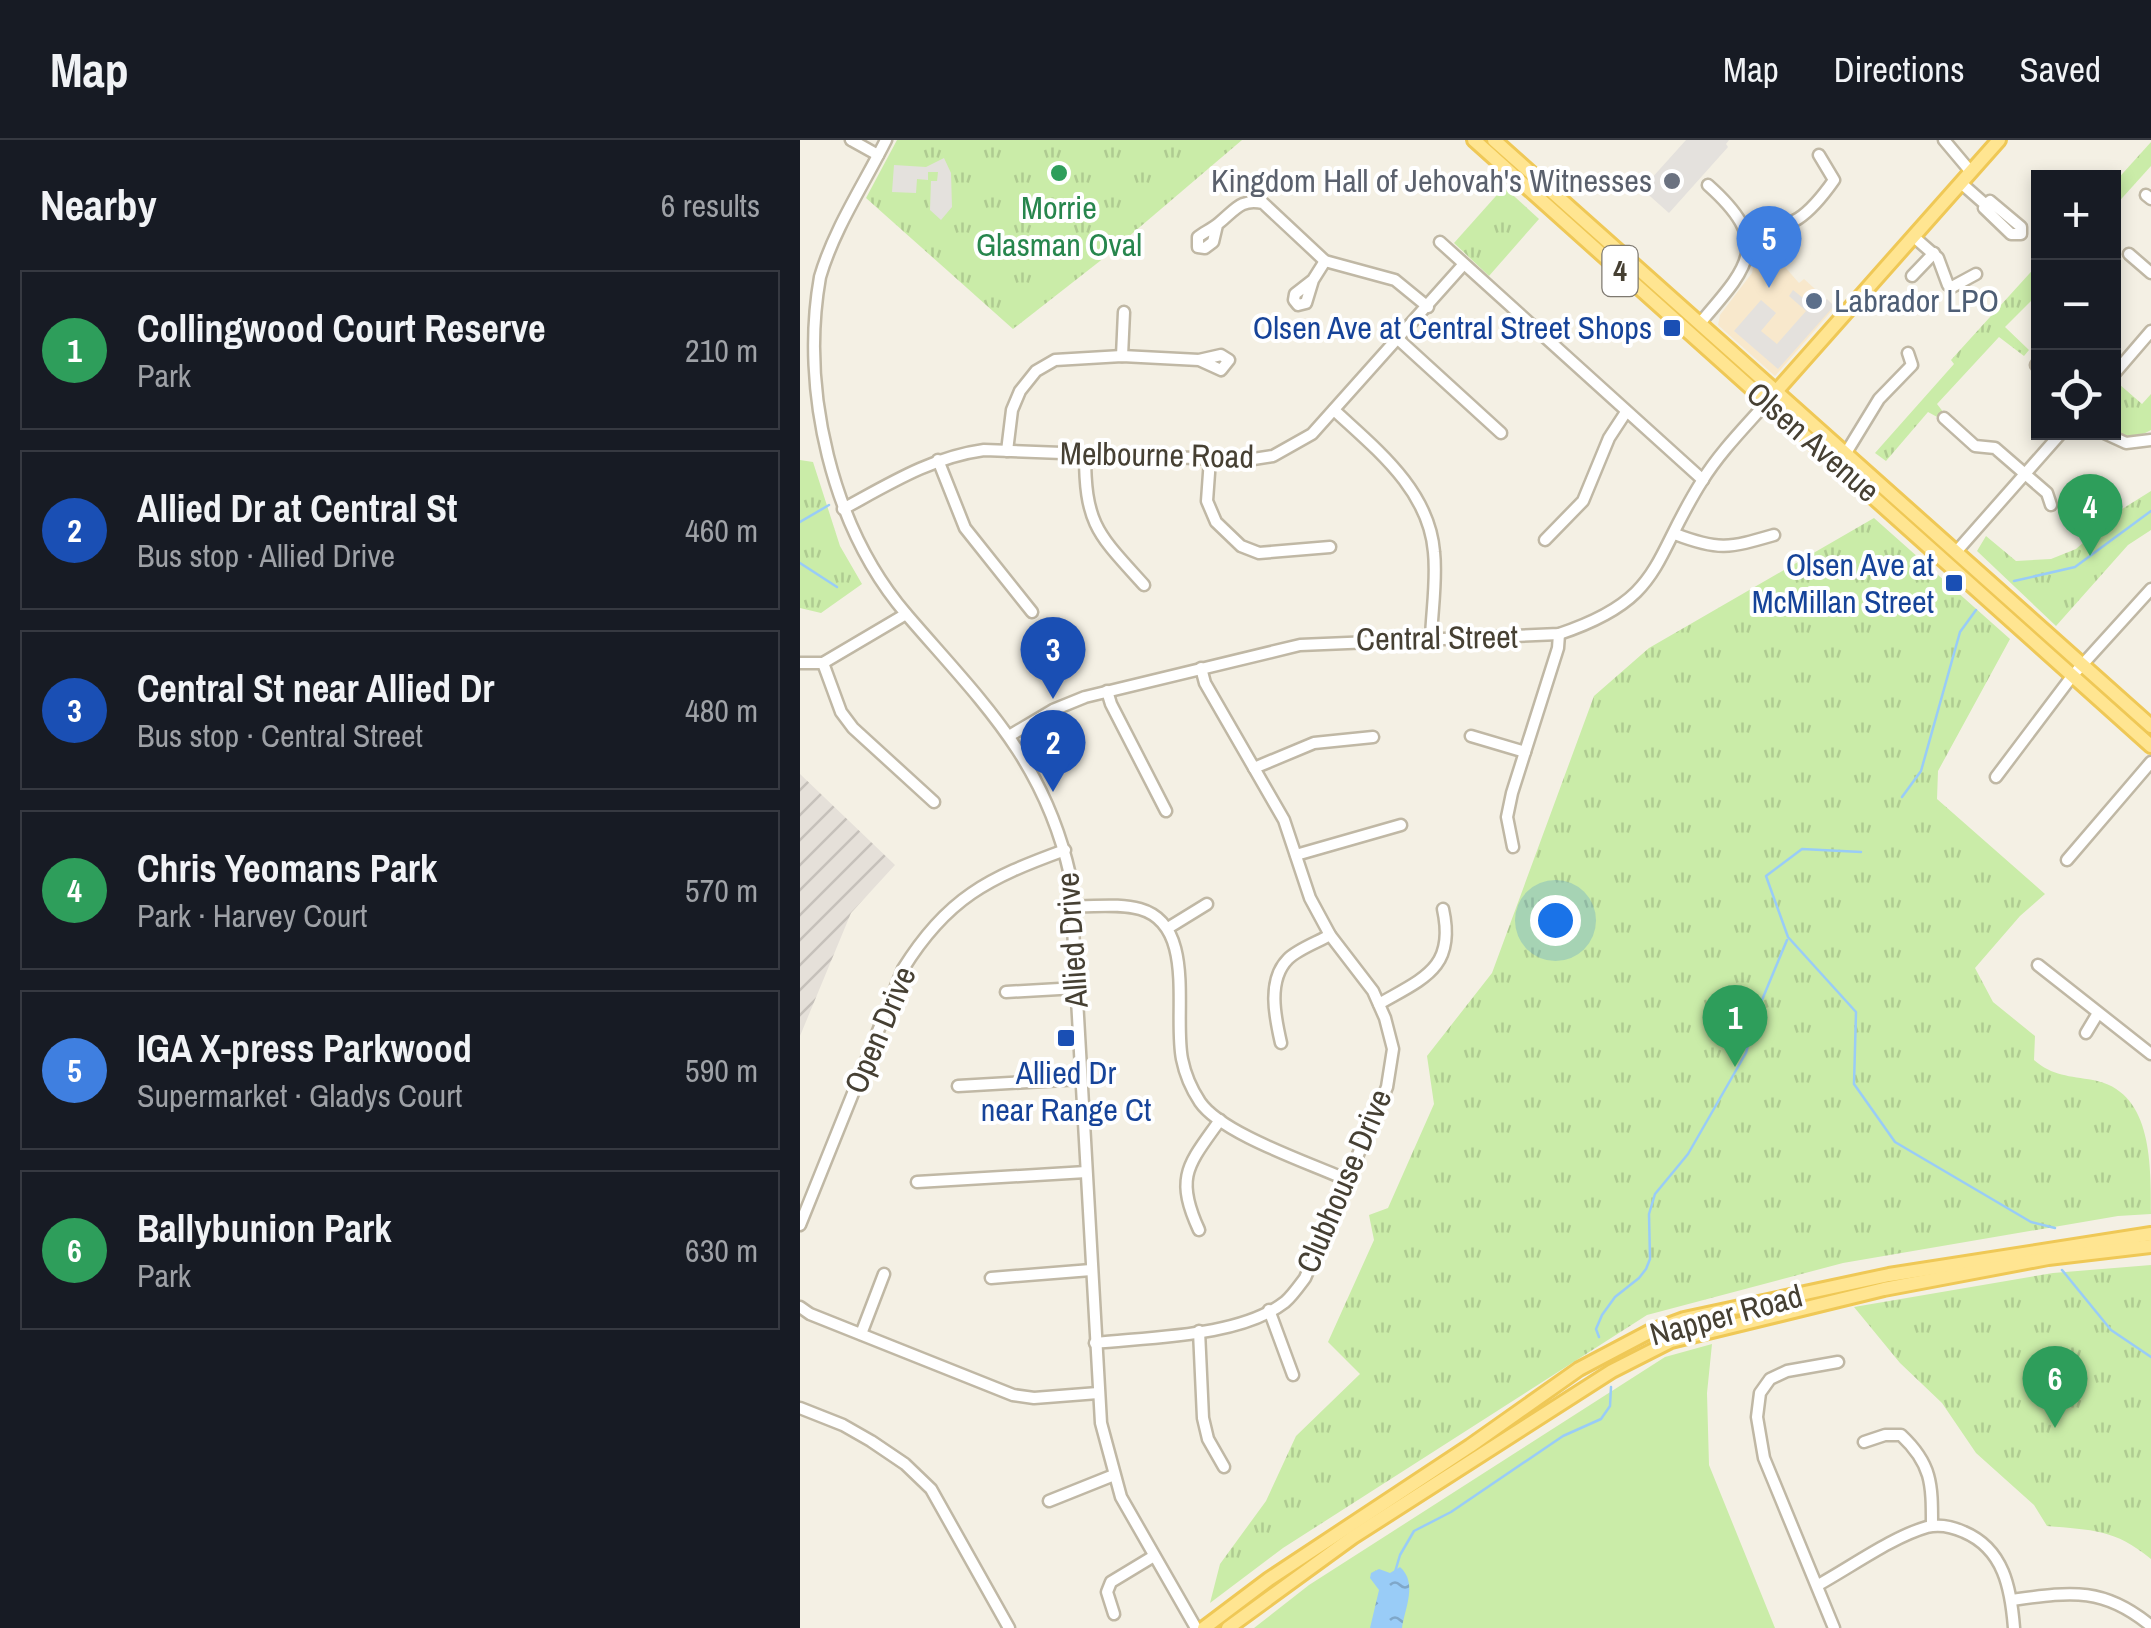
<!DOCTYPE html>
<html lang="en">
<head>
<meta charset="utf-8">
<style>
	:root { --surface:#171b24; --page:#20242c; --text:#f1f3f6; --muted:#9ea1a6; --line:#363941; --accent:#2563eb }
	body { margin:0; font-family:"Archivo Narrow",sans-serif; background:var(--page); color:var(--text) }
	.controls { position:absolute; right:30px; top:30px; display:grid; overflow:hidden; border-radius:0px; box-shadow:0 5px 15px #0003 }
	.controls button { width:90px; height:90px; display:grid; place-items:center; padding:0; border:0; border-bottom:2px solid var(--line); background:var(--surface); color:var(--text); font:50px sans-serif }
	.you { position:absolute; left:755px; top:780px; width:35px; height:35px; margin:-25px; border:8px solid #fff; border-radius:50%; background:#1a73e8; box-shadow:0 0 0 15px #1a73e833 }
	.badge { display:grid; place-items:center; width:65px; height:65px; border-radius:50%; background:var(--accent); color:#fff; font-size:32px; font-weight:700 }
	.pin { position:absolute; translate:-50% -82px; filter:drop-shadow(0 2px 5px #0008) }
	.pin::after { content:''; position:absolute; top:52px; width:35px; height:30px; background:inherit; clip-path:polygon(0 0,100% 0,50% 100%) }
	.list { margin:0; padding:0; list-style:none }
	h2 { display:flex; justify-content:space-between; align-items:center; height:130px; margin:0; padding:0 40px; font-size:42px }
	h2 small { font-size:32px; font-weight:400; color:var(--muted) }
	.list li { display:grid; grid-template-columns:65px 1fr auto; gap:30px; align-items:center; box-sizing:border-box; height:160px; margin:0 20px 20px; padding:0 20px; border:2px solid var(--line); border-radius:0px }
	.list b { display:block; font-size:38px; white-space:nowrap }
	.list p { margin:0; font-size:32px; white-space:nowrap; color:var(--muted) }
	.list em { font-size:32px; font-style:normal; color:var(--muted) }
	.icon { flex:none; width:55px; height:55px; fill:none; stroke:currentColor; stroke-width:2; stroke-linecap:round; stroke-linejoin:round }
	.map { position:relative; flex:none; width:1351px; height:1488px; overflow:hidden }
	header { display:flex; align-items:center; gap:60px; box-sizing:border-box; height:140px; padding:0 50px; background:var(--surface); border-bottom:2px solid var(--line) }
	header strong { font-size:48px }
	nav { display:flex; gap:55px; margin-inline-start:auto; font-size:35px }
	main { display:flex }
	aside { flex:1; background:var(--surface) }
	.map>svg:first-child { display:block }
	.commercial { fill:#f8e8cc }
	.industrial { fill:url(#industrial-furrows) }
	.grass { fill:#caeca8 }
	.park { fill:url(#park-tufts) }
	.parking { fill:#e4e1dd }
	.water { fill:url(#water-ripples) }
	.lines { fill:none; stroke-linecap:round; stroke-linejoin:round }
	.stream { stroke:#99ccf7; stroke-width:2.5 }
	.minor-casing { stroke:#c0b8a5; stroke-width:15 }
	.major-casing { stroke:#efc856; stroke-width:18 }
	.minor { stroke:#fff; stroke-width:10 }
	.major { stroke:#ffe591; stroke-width:12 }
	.leisure-dot { fill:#2e9e5b; stroke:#fff; stroke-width:4 }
	.worship-dot { fill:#6b7280; stroke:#fff; stroke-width:4 }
	.service-dot { fill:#5c6f8a; stroke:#fff; stroke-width:4 }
	.transit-dot { fill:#1a4fb4; stroke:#fff; stroke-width:4 }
	.labels { text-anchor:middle; stroke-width:8; stroke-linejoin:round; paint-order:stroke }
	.shield { fill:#fff; stroke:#7e7970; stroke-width:2.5 }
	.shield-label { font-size:30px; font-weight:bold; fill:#464033 }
	.worship-label { font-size:32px; fill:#5b616d; stroke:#fff; text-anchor:end }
	.leisure-label { font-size:32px; fill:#27864d; stroke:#fff }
	.service-label { font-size:32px; fill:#4e5e75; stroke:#fff; text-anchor:start }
	.transit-label { font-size:32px; fill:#164399; stroke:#fff; text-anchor:end }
	.street-label { font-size:32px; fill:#464033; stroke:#fff }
</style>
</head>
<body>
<header>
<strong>Map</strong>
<nav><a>Map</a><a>Directions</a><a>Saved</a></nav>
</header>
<main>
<aside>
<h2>Nearby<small>6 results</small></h2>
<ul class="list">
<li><span class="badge" style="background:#2e9e5b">1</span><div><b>Collingwood Court Reserve</b><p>Park</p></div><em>210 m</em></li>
<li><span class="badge" style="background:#1a4fb4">2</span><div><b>Allied Dr at Central St</b><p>Bus stop · Allied Drive</p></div><em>460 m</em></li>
<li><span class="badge" style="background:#1a4fb4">3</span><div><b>Central St near Allied Dr</b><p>Bus stop · Central Street</p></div><em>480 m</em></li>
<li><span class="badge" style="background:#2e9e5b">4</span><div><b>Chris Yeomans Park</b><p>Park · Harvey Court</p></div><em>570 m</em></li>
<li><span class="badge" style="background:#3f7fe0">5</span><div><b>IGA X-press Parkwood</b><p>Supermarket · Gladys Court</p></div><em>590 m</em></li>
<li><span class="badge" style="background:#2e9e5b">6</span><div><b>Ballybunion Park</b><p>Park</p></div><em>630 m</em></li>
</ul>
</aside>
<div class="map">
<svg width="1351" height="1488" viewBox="0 0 1351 1488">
	<defs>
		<pattern id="industrial-furrows" width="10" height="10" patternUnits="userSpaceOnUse" patternTransform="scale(2.5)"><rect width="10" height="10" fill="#e5e0d9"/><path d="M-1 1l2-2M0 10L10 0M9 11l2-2" fill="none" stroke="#c6c1bb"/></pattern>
		<pattern id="park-tufts" width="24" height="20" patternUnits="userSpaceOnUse" patternTransform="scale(2.5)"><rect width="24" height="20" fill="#caeca8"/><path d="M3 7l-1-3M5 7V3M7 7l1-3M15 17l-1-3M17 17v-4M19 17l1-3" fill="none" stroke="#afcb91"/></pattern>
		<pattern id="water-ripples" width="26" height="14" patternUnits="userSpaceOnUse" patternTransform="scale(2.5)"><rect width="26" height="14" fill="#99ccf7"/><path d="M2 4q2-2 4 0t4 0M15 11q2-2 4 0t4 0" fill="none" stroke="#7fa7c9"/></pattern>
	</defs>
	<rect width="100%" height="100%" fill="#f4f0e4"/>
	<!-- commercial -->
	<polygon class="commercial" points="965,104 999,143 1004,139 1035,167 975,236 918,185 920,175 952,133 958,105"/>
	<!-- industrial -->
	<polygon class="industrial" points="0,634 95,725 51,773 0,896"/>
	<!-- grass -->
	<polygon class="grass" points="912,1204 907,1253 909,1325 975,1488 454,1488 509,1445 865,1217"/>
	<!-- park -->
	<g class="park">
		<polygon points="97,0 442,0 300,121 213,189 66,58"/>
		<polygon points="1351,2 1351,26 1314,67 1314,43"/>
		<polygon points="704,47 739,79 689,136 654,103"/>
		<polygon points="1238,124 1238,154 1205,187 1229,210 1224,216 1199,197 1137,264 1144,273 1139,278 1128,272 1086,321 1075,313 1154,224 1151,220"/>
		<path d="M1319 244 1342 264 1351 254V290C1338 298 1327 297 1314 291V250Z"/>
		<polygon points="0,320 13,322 40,406 62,444 21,473 0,468"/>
		<polygon points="1351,351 1351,390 1328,405 1256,486 1177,411 1186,396 1216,421 1251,419 1276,409 1319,371"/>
		<path d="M1074 378 1210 499 1138 631 1137 659 1245 754 1220 776 1175 828 1193 862 1235 896 1234 920C1252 936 1270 936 1293 940 1351 951 1351 1018 1351 1074L1318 1076 1043 1123 847 1175 483 1408 410 1463 420 1424 466 1361 496 1296 560 1234 528 1202 574 1100 569 1075 588 1068 634 964 627 916 692 833 794 556 849 508Z"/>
		<path d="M1351 1125V1419C1315 1389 1292 1390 1247 1386L1234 1365 1176 1313 1142 1263 1100 1223 1054 1167 1253 1133Z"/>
	</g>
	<!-- parking -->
	<g class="parking">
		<polygon points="886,0 929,0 926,4 928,7 869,73 842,49"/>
		<polygon points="144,18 151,33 152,67 141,80 130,70 131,41 137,41 138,32 128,32 128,40 117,39 116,53 92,52 94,25 126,27"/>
		<polygon points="993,150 1018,170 1027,159 1034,166 978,229 934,191 961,160 976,173 961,191 977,204 1006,171 989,156"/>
	</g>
	<!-- water -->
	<path class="water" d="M600 1427C618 1443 605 1468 602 1488H570L579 1450 570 1438 571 1433 579 1429 590 1433Z"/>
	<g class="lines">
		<!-- stream -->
		<g class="stream">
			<polyline points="0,382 29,365"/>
			<polyline points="0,423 37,447"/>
			<polyline points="1214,441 1275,427 1351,371"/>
			<polyline points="1102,657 1121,631 1160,492 1176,470"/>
			<polyline points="1061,712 1002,709 966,736 988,797 1056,872 1054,944 1095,1002 1231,1082 1255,1088"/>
			<polyline points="1262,1130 1311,1190 1351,1217"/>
			<polyline points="799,1197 796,1189 802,1175 815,1157 839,1138 846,1129 850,1119 849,1074 855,1054 888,1014 946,913 957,872 987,800"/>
			<polyline points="595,1432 600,1415 614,1391 651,1372 763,1296 801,1279 810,1266 811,1247"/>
		</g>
		<!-- minor casing -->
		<g class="minor-casing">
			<g id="minor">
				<polyline points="51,0 78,15"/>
				<path d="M86 0C64 44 34 89 20 137 0 250 32 388 107 475 181 561 244 619 270 735L301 1283 321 1357 396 1488"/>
				<polyline points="1144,0 1171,32"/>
				<polyline points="1161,43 1186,65 1190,61 1221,87 1221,94 1211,94 1184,68 1186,65"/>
				<polyline points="1346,55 1351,59"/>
				<path d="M417 85 413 102 405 108 398 107V97C405 92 413 88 419 83 435 70 441 58 463 63L525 121 595 140 628 167"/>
				<path d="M948 94C993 88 1008 77 1034 40L1019 15"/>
				<polyline points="1114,97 1138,118 1148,145 1152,147 1176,134"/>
				<polyline points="640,102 903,340"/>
				<polyline points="1329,114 1351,133"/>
				<polyline points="1112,136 1134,113"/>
				<polyline points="513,140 506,163 498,165 494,160 495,154 513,140 525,121"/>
				<path d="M900 183C949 126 973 103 908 45"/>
				<polyline points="598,199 701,293"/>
				<polyline points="322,216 324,172"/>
				<polyline points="1236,225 1238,227"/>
				<polyline points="1314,234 1351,191"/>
				<path d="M534 270C576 309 629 350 634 412 637 440 632 470 631 498"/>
				<polyline points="1144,278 1175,306 1195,308 1247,353 1251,365"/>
				<polyline points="1302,292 1326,303 1351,300"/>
				<polyline points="207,311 212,270 220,251 236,231 255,220 322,216 399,220 421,215 429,220 421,230 399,220"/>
				<polyline points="1046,313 1079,259 1112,225 1108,213"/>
				<path d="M285 314C285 385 298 394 344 445"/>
				<polyline points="410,319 407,361 416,382 441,406 459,413 530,407"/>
				<polyline points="138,320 165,388 232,472"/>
				<path d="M43 369C89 344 132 317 184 310L447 320 473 316 512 294 663 125"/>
				<path d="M875 394C919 411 929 408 974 395"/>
				<polyline points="745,400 783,361 809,298 826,272"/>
				<polyline points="1156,412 1262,292"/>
				<polyline points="0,523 23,523 106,474"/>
				<polyline points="23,523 41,572 53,588 134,662"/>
				<polyline points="307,551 311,564 366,671"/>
				<path d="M209 596 253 570 285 557 500 505 759 494C864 459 851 421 902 341 920 312 945 287 967 262"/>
				<polyline points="671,596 725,612"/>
				<polyline points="454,628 514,603 573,597"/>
				<polyline points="1196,637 1273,535 1351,449"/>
				<polyline points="713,707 707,677 712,653 758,508 759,494"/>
				<polyline points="496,715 601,685"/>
				<polyline points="1267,720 1351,622"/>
				<path d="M271 766C293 767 319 763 340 769 397 785 373 874 382 919 385 934 392 950 400 962 422 994 510 1023 547 1040"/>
				<polyline points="368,788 407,764"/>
				<polyline points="1238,825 1351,914"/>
				<polyline points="206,852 277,848"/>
				<path d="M579 864C624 838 656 828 643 769"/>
				<polyline points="1286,893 1298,873"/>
				<path d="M481 903C475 877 467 840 488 819 498 809 518 802 530 795"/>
				<polyline points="158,946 281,939"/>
				<polyline points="117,1042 286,1032"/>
				<path d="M0 1085 103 829C147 758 188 738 265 710"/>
				<path d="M399 1090C374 1036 389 1024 420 980"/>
				<polyline points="191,1138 291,1130"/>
				<polyline points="0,1167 10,1174 213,1255 234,1258 298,1253"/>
				<polyline points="469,1170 493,1235"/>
				<polyline points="399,1191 403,1278 408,1299 424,1327"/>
				<polyline points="61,1194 84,1134"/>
				<path d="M295 1203C350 1197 440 1197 485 1162 492 1156 499 1146 505 1138L587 947 593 909 585 878 573 851 530 795 510 758 484 680 405 543 401 528"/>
				<polyline points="0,1268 43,1285 71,1301 105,1324 131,1349 209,1488"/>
				<path d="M1064 1302 1085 1295H1101C1132 1324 1132 1344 1132 1385"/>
				<polyline points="249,1361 314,1335"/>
				<path d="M1018 1445C1051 1427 1092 1397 1127 1387 1139 1384 1153 1387 1164 1392 1204 1409 1211 1449 1214 1488"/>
				<path d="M1212 1460C1270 1452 1303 1446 1351 1486"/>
				<polyline points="314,1474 307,1452 311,1442 354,1416"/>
				<polyline points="1034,1488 964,1318 957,1277 960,1253 970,1239 987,1231 1038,1222"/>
			</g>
		</g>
		<!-- major casing -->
		<g class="major-casing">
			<g id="major">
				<polyline points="674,0 1351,606"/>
				<polyline points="694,0 1351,586"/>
				<polyline points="972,256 1199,0"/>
				<polyline points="404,1488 469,1439 670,1306 779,1229 849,1192 884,1179 1089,1135 1351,1094"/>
				<polyline points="428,1488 553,1397 812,1231 871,1201 1084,1149 1248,1118 1351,1106"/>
			</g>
		</g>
		<!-- minor -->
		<use href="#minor" class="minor"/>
		<!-- major -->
		<use href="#major" class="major"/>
	</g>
	<!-- markers -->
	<circle class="leisure-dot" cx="259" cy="33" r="10"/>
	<circle class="worship-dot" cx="872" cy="41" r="10"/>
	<circle class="service-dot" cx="1014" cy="161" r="10"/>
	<g class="transit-dot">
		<rect x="862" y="178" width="20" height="20" rx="5"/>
		<rect x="1144" y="433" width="20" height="20" rx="5"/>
		<rect x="256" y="888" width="20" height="20" rx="5"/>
	</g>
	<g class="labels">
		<!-- shield labels -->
		<rect class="shield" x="802.5" y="106" width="35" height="50" rx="8"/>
		<g class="shield-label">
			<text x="820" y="141">4</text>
		</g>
		<!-- worship labels -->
		<g class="worship-label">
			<text x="852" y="52">Kingdom Hall of Jehovah's Witnesses</text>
		</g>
		<!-- leisure labels -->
		<g class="leisure-label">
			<text x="259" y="79">Morrie<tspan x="259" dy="37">Glasman Oval</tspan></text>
		</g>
		<!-- service labels -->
		<g class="service-label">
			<text x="1034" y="172">Labrador LPO</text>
		</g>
		<!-- transit labels -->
		<g class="transit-label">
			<text x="852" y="199">Olsen Ave at Central Street Shops</text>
			<text x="1134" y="436">Olsen Ave at<tspan x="1134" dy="37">McMillan Street</tspan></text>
			<text x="266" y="944" text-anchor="middle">Allied Dr<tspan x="266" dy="37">near Range Ct</tspan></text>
		</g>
		<!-- street labels -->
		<g class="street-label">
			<text transform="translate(1013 302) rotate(41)" y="11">Olsen Avenue</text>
			<text transform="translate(357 315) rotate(1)" y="11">Melbourne Road</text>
			<text transform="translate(637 498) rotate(-1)" y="11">Central Street</text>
			<text transform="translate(272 800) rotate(-94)" y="11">Allied Drive</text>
			<text transform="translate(80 890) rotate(-67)" y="11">Open Drive</text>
			<text transform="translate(544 1041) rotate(-67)" y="11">Clubhouse Drive</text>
			<text transform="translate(926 1175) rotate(-15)" y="11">Napper Road</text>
		</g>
	</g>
</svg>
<div class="controls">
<button>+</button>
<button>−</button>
<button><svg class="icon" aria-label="locate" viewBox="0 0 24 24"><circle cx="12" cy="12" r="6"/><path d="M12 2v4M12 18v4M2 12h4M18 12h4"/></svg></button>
</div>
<div class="you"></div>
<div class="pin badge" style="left:935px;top:927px;background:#2e9e5b">1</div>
<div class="pin badge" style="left:253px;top:652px;background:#1a4fb4">2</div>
<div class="pin badge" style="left:253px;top:559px;background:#1a4fb4">3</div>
<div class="pin badge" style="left:1290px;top:416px;background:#2e9e5b">4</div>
<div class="pin badge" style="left:969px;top:148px;background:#3f7fe0">5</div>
<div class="pin badge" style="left:1255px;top:1288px;background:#2e9e5b">6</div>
</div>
</main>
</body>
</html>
